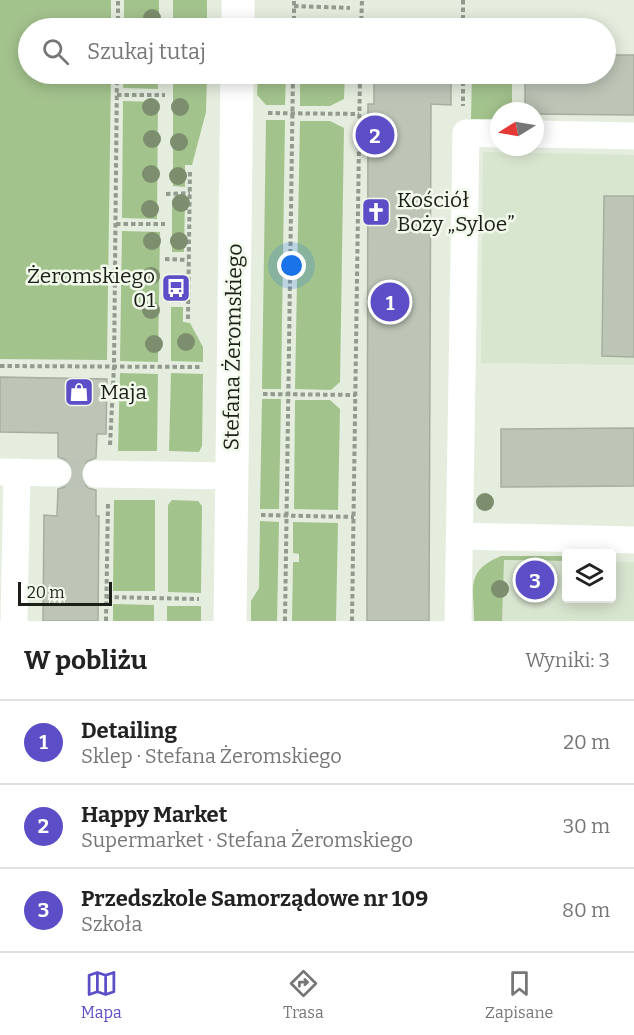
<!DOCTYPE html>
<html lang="pl">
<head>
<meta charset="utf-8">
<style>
	:root { --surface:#fff; --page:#f6f6f6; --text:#222; --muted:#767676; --line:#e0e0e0; --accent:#5c4ec6 }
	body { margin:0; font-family:Bitter,serif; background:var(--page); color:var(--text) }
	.controls { position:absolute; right:18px; bottom:18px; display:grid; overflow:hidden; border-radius:6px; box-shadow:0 3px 15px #0003 }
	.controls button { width:54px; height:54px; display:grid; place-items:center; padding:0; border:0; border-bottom:2px solid var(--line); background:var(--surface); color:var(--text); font:30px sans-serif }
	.compass { position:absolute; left:490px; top:102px; width:54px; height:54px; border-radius:50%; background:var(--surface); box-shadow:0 3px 15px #0003; rotate:259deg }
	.scale { position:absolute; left:18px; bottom:15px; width:94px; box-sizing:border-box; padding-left:6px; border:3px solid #1b1e19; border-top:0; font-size:16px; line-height:21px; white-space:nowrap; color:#1b1e19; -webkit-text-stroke:4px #f1faeb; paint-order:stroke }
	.you { position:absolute; left:292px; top:266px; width:21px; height:21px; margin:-15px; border:4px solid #fff; border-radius:50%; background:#1a73e8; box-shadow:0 0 0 9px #1a73e833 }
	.badge { display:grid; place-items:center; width:39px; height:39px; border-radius:50%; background:var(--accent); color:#fff; font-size:20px; font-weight:700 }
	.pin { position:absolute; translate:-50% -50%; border:3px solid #fff; box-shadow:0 2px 6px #0006 }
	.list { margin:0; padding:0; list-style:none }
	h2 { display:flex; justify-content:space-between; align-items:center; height:78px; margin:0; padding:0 24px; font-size:26px }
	h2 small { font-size:20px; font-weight:400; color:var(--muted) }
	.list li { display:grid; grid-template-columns:39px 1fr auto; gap:18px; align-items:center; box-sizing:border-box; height:84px; padding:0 24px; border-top:2px solid var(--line) }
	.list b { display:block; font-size:22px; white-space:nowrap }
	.list p { margin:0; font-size:20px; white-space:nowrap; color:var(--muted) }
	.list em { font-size:20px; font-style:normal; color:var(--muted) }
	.icon { flex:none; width:33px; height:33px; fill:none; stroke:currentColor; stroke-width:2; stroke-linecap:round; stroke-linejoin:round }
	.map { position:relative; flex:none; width:634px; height:621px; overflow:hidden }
	.search { position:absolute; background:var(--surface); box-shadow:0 3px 15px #0003; left:18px; right:18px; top:18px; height:66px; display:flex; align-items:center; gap:15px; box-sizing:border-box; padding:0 21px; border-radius:33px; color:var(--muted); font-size:22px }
	.sheet { height:330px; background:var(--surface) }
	nav { display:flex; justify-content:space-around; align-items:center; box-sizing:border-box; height:84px; border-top:2px solid var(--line); background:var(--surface); font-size:16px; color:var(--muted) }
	nav a { display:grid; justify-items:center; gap:3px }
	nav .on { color:var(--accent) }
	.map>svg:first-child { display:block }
	.built { fill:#d8e5cf }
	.green { fill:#a3c38d }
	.building { fill:#bcc5b6; stroke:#a6aea0; stroke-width:1.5 }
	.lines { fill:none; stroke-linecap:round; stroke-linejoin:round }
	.minor-tunnel { stroke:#bcc4b7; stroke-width:27; stroke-dasharray:27 14; stroke-linecap:butt }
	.path { stroke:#939a8f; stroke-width:4; stroke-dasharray:4.5 3; stroke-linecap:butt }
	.minor { stroke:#fff; stroke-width:27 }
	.tertiary { stroke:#fff; stroke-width:33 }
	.tree { fill:#7c8e6d }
	.labels { text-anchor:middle; stroke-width:5; stroke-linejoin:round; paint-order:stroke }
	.poi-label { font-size:21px; fill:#1b1e19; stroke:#f1faeb; text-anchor:start }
	.street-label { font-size:21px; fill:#1b1e19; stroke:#f1faeb }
</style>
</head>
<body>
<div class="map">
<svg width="634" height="621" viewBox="0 0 634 621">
	<rect width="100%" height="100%" fill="#e4edde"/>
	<!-- built -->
	<g class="built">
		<polygon points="483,152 634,155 634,365 481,363"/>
		<polygon points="503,560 566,561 566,598 612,598 612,562 634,562 634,621 502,621"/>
	</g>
	<!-- green -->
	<g class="green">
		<polygon points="0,0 111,0 111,28 28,28 28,74 111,74 107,360 0,359"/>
		<rect x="124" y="0" width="35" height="28"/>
		<rect x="173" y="0" width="34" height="28"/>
		<polygon points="301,19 346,20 345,28 301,28"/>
		<polygon points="124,74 158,74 158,89 123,88"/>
		<polygon points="173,74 207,74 206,112 192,165 185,165 185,187 173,186"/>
		<polygon points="258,74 286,74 285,105 266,105 257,95"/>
		<polygon points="300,74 345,74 344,99 330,106 300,106"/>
		<polygon points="472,74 512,74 512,111 499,111 499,119 471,119"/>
		<polygon points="123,101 158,102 157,219 122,218"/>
		<polygon points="266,120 285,120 281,389 262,389"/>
		<polygon points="300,121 330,121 344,128 340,382 331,390 295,389"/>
		<polygon points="172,200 185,200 184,252 172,252"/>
		<polygon points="122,231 160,232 158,362 120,361"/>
		<polygon points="171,307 183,307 183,322 190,323 203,347 203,362 171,361"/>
		<polygon points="120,373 158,374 157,451 118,451"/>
		<polygon points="171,373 203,374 202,446 199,452 169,451"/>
		<polygon points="262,399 281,399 279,509 260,509"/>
		<polygon points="295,400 330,400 340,409 338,510 294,509"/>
		<polygon points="114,500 155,500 155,591 113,591"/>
		<polygon points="172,500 198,501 202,506 201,593 168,592 168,505"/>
		<polygon points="260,521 279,522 277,621 251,621 251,601 259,588"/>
		<polygon points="293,522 338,523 336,621 292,621 293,562 299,562 299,554 293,553"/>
		<path d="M501 556H566V561L504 560 502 621H474C474 587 465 571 501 556Z"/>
		<polygon points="113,604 154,605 154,621 113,621"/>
		<rect x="167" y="606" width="34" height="15"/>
	</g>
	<!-- building -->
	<g class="building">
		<polygon points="606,55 634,55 634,115 535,114 535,111 525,111 525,74 606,74"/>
		<polygon points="374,74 451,74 451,105 431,104 429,621 367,621 368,104 374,104"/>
		<polygon points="604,196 634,196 634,357 602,356"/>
		<polygon points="0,377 107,379 106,434 97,434 96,458 88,461 82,466 80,473 83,482 88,488 96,490 96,516 99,516 98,621 43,621 44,515 57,516 58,489 65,487 71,482 74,473 71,465 67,460 58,457 58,433 0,432"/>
		<polygon points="634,428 634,486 501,487 501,429"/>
	</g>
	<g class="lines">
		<!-- minor-tunnel -->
		<polyline class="minor-tunnel" points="58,473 96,474"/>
		<!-- path -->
		<g class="path">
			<polyline points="463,0 463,28"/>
			<polyline points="294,6 350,8"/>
			<polyline points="118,28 118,0"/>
			<polyline points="294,28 294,0"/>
			<polyline points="361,28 362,0"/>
			<polyline points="463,74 463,106"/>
			<polyline points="117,95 165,95"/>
			<polyline points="268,113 359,114"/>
			<polyline points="166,194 190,193"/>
			<polyline points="116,224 165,224"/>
			<polyline points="165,259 188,260"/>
			<polyline points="188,319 190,169"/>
			<polyline points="0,366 200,367"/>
			<polyline points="263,394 356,395"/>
			<polyline points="110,445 114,367 117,74"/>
			<polyline points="261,515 354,517"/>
			<polyline points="107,597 199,599"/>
			<polyline points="106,621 108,503"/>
			<polyline points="285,621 293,74"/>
			<polyline points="352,621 360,74"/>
		</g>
		<!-- minor -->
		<g class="minor">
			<polyline points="535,134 634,136"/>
			<polyline points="0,472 58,473"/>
			<polyline points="96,474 232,476"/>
			<polyline points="460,536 634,540"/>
			<polyline points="14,621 17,472"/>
			<polyline points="458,621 466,133 499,134"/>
		</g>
		<!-- tertiary -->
		<g class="tertiary">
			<polyline points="238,28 238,0"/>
			<polyline points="230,621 237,74"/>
		</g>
	</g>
	<!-- trees -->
	<g class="tree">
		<circle cx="152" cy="18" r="9"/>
		<circle cx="151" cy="107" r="9"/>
		<circle cx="180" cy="107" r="9"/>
		<circle cx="152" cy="139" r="9"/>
		<circle cx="179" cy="142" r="9"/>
		<circle cx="151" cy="174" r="9"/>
		<circle cx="178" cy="176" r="9"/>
		<circle cx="181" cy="203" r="9"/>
		<circle cx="150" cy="209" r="9"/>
		<circle cx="152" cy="241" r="9"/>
		<circle cx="179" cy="241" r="9"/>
		<circle cx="151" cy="276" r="9"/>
		<circle cx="151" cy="310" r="9"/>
		<circle cx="186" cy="342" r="9"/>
		<circle cx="154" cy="344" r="9"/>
		<circle cx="485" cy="502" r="9"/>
		<circle cx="500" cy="589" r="9"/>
	</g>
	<!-- icons -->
	<defs>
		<g id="church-square" transform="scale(1.5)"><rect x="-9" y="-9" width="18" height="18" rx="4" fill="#5c4ec6" stroke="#f1faeb"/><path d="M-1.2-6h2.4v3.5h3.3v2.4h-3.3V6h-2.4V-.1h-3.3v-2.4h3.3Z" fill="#fff"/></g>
		<g id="bus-square" transform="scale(1.5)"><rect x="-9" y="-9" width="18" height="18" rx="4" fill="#5c4ec6" stroke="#f1faeb"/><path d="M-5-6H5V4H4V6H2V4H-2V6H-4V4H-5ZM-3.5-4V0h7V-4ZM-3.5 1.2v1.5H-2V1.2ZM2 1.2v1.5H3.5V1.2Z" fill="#fff"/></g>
		<g id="shop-square" transform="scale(1.5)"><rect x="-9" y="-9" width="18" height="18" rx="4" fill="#5c4ec6" stroke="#f1faeb"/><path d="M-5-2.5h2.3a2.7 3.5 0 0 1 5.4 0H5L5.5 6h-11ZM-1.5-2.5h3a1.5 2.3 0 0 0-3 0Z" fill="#fff"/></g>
	</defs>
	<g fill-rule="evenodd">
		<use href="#church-square" x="376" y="212"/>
		<use href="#bus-square" x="176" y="288"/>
		<use href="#shop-square" x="79" y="392"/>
	</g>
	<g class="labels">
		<!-- poi labels -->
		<g class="poi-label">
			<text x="397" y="207">Kościół<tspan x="397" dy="24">Boży „Syloe”</tspan></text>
			<text x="155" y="283" text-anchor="end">Żeromskiego<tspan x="155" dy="24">01</tspan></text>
			<text x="100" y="399">Maja</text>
		</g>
		<!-- street labels -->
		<g class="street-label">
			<text transform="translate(233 347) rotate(-89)" y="7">Stefana Żeromskiego</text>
		</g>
	</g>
</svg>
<div class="controls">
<button><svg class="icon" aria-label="layers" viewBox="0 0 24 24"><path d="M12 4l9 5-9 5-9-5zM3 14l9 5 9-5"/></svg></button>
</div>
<svg class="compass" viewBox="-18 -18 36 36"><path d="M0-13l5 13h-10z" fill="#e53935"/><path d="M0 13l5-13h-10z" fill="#767676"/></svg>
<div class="scale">20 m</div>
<div class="you"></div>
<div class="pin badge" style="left:390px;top:302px">1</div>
<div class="pin badge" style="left:375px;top:135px">2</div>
<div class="pin badge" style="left:535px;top:580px">3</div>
<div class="search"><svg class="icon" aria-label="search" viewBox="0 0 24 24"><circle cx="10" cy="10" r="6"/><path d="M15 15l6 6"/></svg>Szukaj tutaj</div>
</div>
<section class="sheet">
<h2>W pobliżu<small>Wyniki: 3</small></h2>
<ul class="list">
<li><span class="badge">1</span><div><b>Detailing</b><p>Sklep · Stefana Żeromskiego</p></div><em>20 m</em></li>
<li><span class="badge">2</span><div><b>Happy Market</b><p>Supermarket · Stefana Żeromskiego</p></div><em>30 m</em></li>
<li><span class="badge">3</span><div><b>Przedszkole Samorządowe nr 109</b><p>Szkoła</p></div><em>80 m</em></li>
</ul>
</section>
<nav>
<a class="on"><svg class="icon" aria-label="map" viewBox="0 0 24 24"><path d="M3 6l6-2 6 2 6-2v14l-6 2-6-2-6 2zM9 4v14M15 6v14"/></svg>Mapa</a>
<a><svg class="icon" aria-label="directions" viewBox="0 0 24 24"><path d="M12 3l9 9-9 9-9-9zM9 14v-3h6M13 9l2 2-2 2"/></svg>Trasa</a>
<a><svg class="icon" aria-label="saved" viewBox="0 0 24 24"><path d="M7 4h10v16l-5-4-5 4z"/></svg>Zapisane</a>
</nav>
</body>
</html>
